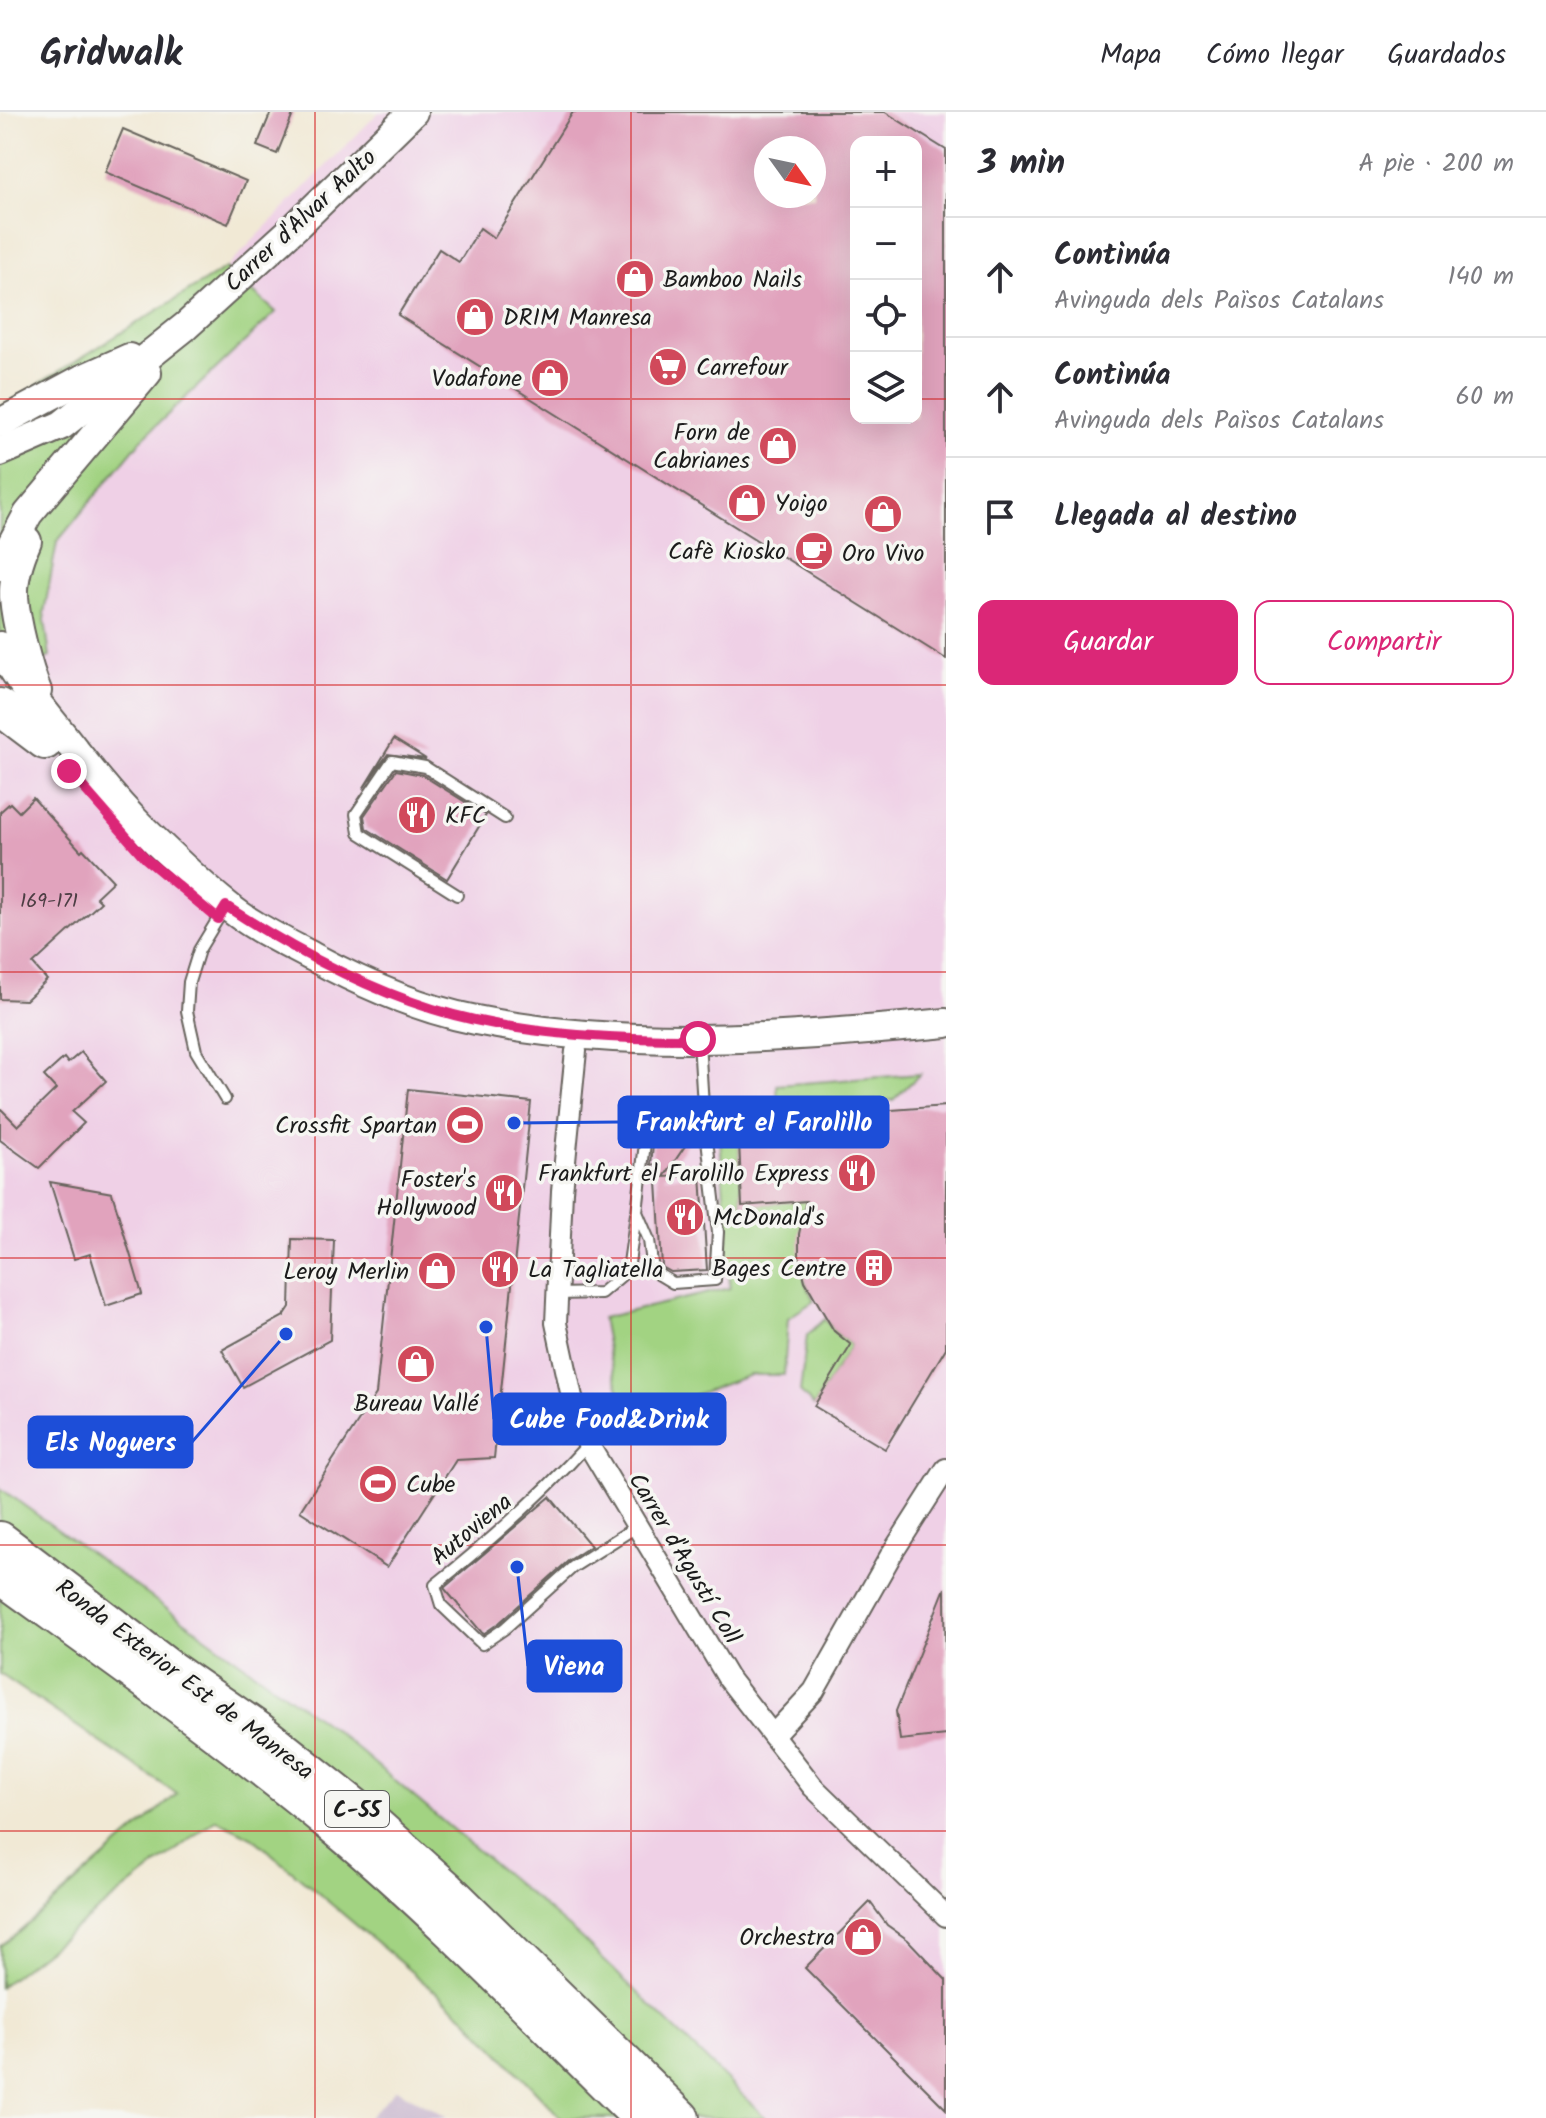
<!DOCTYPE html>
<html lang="es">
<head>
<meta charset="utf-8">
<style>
	:root { --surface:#fff; --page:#f7f7f7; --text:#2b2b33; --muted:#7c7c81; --line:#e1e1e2; --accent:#db2777 }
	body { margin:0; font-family:Kalam,sans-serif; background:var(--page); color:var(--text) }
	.controls { position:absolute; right:24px; top:24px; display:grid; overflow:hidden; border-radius:16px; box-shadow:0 8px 32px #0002 }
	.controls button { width:72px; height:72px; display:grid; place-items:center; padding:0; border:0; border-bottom:2px solid var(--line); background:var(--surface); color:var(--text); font:40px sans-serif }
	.compass { position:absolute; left:754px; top:24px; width:72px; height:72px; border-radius:50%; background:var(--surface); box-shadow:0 8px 32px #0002; rotate:123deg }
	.stop { position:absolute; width:24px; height:24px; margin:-18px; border:6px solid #db2777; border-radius:50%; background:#fff }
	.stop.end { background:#db2777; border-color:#fff; box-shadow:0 2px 8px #0008 }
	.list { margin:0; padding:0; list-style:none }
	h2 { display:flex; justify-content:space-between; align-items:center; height:104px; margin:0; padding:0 32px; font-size:34px }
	h2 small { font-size:26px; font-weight:400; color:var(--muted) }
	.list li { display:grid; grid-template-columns:52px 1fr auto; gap:24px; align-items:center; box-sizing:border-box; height:120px; padding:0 32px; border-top:2px solid var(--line) }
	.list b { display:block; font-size:30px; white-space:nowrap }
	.list p { margin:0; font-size:26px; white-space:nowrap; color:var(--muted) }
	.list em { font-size:26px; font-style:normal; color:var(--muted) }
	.actions { display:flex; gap:16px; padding:24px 32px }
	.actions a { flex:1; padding:18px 0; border:2px solid var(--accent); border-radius:16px; text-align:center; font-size:28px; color:var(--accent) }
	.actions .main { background:var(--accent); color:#fff }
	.icon { flex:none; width:44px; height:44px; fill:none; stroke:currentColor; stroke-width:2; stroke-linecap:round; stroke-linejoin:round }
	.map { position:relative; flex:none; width:946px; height:2006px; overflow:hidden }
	header { display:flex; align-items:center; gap:48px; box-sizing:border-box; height:112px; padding:0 40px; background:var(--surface); border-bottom:2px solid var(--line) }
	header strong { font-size:38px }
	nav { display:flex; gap:44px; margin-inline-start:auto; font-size:28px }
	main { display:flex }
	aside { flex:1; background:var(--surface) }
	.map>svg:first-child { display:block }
	.built { fill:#efd0e6; fill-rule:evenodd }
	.industrial { fill:#cdbed2 }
	.green { fill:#a2d382; stroke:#5f784f; stroke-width:2 }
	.building { fill:#e1a3bd; fill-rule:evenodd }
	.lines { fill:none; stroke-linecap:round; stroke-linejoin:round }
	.lane-casing { stroke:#67645d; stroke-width:14 }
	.street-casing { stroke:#67645d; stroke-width:24 }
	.secondary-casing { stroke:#67645d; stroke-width:32 }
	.highway-casing { stroke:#67645d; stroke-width:40 }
	.lane { stroke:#fff; stroke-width:10 }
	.street { stroke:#fff; stroke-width:20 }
	.secondary { stroke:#fff; stroke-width:28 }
	.highway { stroke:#fff; stroke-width:36 }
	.route { stroke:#db2777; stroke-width:10 }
	.grid { fill:none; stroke:#d62828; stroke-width:2; stroke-opacity:0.55 }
	.labels { text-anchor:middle; stroke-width:7; stroke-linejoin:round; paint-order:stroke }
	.number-label { font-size:20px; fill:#4d3e44 }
	.shield { fill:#f6f6f2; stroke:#5d5d5c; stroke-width:2 }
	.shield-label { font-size:22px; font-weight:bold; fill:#1c1c1c }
	.street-label { font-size:24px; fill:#1c1c1c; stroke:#f6f6f2 }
	.poi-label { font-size:24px; fill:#1c1c1c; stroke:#f6f6f2; text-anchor:end }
	.leader { fill:none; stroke:#1d4ed8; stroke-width:3 }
	.callout-dot { fill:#1d4ed8; stroke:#f6f6f2; stroke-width:3 }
	.callout { fill:#1d4ed8; stroke:#1d4ed8; stroke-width:3 }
	.callout-label { font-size:26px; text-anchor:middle; font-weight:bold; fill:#fff }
</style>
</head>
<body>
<header>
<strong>Gridwalk</strong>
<nav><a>Mapa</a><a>Cómo llegar</a><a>Guardados</a></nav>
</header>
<main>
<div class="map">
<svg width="946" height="2006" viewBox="0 0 946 2006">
	<rect width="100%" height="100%" fill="#f6f6f2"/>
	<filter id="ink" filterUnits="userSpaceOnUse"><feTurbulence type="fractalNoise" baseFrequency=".0125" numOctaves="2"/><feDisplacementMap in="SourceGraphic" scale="16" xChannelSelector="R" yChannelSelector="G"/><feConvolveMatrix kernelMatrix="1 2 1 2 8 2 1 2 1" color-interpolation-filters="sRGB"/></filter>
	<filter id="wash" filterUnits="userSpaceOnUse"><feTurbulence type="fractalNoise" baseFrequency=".006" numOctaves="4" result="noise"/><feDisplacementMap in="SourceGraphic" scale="32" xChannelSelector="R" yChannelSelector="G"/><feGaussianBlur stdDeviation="1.8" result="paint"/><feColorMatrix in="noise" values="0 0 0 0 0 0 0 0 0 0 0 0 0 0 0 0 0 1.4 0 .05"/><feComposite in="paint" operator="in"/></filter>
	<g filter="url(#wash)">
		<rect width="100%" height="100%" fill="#f1e9d5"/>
		<!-- built -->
		<path class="built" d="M379 0H946V2006H766L581 1826 336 1619 0 1376V567L50 545 44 501 57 430 142 327 275 199 226 156ZM856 30H916V306H856ZM766 36H814V84H766Z"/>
		<!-- industrial -->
		<polygon class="industrial" points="396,1977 449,2006 368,2006"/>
		<!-- green -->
		<g class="green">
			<polygon points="226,156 276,200 142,327 57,430 44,501 50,545 0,567 0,296"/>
			<polygon points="920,962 893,988 778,996 777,973"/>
			<polygon points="738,1009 742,1094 807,1088 805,1169 814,1189 788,1206 784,1263 750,1263 628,1307 610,1248 602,1206 730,1176 719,1010"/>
			<polygon points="825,1207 834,1219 851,1233 814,1294 800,1280 807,1223"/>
			<polygon points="0,1376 336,1619 581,1826 766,2006 561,2006 466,1906 253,1726 216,1707 0,1875 0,1834 18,1821 177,1682 0,1562"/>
		</g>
		<g id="blocks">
			<!-- building -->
			<g class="building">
				<polygon points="271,0 294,0 277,42 257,34"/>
				<path d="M573 0H885L946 38V547L398 203 439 137 459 150 480 116 494 126ZM856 30H916V306H856ZM766 36H814V84H766Z"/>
				<polygon points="123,17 246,69 228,112 105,60"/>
				<polygon points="394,627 426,647 388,642 363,677"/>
				<polygon points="396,658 422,663 486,703 447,767 366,716 364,704"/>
				<polygon points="33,686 81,739 83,737 113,769 96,785 101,790 33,852 47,868 26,888 0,887 0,700 10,691 19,700"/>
				<polygon points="81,940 106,969 72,1000 84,1011 39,1056 0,1028 0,996 18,1014 56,977 44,964 64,946 68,951"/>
				<polygon points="408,977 531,990 494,1346 456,1348 387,1455 300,1399 376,1282"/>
				<polygon points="946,994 946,1236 885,1337 814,1294 851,1233 834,1219 805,1169 799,1144 799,1122 806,1089 742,1094 738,1009"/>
				<polygon points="655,1013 692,1013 689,1028 664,1065 701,1063 707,1158 671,1160 662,1155 656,1052 651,1053"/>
				<polygon points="50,1070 112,1081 142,1182 106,1194 90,1142 74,1147"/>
				<polygon points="292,1127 334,1128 330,1228 243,1275 222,1238 284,1204 290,1195"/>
				<polygon points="550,1385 591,1434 568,1449 499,1511 483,1522 444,1476"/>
				<polygon points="945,1476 946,1623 900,1628 896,1599"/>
				<polygon points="870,1790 887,1813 908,1828 946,1868 946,1997 805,1856"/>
			</g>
		</g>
	</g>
	<g filter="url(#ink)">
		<use href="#blocks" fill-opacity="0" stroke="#67645d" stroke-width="2"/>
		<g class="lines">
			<!-- lane casing -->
			<g class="lane-casing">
				<g id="lane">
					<polyline points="457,783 359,721 356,702 392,649 425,655 505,706"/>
					<polyline points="699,929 703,994 670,1006 648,1005 637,1100 649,1128 653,1159 673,1171 715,1168 718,1120 703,994"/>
					<polyline points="225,987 196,939 187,899 189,870 199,838 225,795"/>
					<polyline points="557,1182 601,1181 628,1158 636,1102"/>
					<path d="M588 1332C540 1385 490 1429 435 1473L441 1493 482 1532 504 1517 573 1455 636 1415"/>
				</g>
			</g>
			<!-- street casing -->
			<g class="street-casing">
				<g id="street">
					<polyline points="576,939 562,1079 556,1211 575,1299 588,1332 728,1566 813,1675 946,1804"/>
					<polyline points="773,1623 814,1579 891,1443 946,1357"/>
				</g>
			</g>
			<!-- secondary casing -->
			<g class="secondary-casing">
				<g id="secondary">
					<polyline points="0,311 82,267 129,246"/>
					<polyline points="0,340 62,313 186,214 297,113 413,0"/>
					<path d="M27 429C20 445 13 467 14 485 16 510 27 555 37 579"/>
					<polyline points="0,454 28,402 147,261"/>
					<path d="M0 534C16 567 39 593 62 622 87 654 112 686 140 714 168 741 195 768 225 792 251 814 283 829 313 845 363 872 420 897 476 908 631 939 790 926 946 911"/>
				</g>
			</g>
			<!-- highway casing -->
			<g class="highway-casing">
				<g id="highway">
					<polyline points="0,595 45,629"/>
					<polyline points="0,1428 170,1557 258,1618 354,1694 448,1778 681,2006"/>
					<path d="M0 1463C113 1545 227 1625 334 1714 443 1804 540 1908 641 2006"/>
				</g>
			</g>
			<!-- lane -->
			<use href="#lane" class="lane"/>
			<!-- street -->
			<use href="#street" class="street"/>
			<!-- secondary -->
			<use href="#secondary" class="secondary"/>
			<!-- highway -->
			<use href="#highway" class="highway"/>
		</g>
	</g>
	<g class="lines" filter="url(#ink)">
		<!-- route -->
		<path class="route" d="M69 659 146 747 218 807 226 794C290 836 360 874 433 897 517 923 611 927 698 927"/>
	</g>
	<!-- grid -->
	<path class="grid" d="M315 0V2006M631 0V2006M0 287H856M916 287H946M0 573H946M0 860H946M0 1146H946M0 1433H946M0 1719H946"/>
	<!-- icons -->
	<defs>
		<g id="shop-disc" transform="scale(2)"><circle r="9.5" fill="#d1495b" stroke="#f6f6f2"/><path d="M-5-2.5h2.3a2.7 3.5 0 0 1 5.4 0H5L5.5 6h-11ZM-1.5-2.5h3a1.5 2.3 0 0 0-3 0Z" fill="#fff"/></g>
		<g id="supermarket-disc" transform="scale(2)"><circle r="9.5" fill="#d1495b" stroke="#f6f6f2"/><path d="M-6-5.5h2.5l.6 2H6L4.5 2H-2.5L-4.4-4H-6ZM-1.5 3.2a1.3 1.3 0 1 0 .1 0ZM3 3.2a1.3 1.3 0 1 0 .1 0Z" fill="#fff"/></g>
		<g id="cafe-disc" transform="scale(2)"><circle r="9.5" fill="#d1495b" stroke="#f6f6f2"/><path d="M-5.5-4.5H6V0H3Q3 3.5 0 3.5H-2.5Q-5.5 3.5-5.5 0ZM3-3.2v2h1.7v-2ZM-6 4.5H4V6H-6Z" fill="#fff"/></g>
		<g id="restaurant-disc" transform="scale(2)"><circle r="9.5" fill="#d1495b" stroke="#f6f6f2"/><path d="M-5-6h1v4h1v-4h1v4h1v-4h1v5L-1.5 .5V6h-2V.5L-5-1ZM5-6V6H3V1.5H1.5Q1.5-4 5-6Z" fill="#fff"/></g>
		<g id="stadium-disc" transform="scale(2)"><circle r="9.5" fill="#d1495b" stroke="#f6f6f2"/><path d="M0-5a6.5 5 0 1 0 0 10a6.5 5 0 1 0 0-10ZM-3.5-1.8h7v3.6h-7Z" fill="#fff"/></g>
		<g id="building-disc" transform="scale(2)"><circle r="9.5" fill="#d1495b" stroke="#f6f6f2"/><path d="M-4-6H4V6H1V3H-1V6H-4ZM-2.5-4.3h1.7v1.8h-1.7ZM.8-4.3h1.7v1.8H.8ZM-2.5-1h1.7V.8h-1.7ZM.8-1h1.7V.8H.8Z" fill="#fff"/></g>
	</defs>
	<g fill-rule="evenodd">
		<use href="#shop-disc" x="635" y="167"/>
		<use href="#shop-disc" x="475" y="205"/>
		<use href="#supermarket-disc" x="668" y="255"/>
		<use href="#shop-disc" x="550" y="266"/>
		<use href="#shop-disc" x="778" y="334"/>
		<use href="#shop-disc" x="747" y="391"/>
		<use href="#shop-disc" x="883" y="402"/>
		<use href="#cafe-disc" x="814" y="439"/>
		<use href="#restaurant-disc" x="417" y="703"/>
		<use href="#stadium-disc" x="465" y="1013"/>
		<use href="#restaurant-disc" x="857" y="1061"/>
		<use href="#restaurant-disc" x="504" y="1081"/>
		<use href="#restaurant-disc" x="685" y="1105"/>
		<use href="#building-disc" x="874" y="1156"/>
		<use href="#restaurant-disc" x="500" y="1157"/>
		<use href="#shop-disc" x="437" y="1159"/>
		<use href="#shop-disc" x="416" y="1252"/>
		<use href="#stadium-disc" x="378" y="1372"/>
		<use href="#shop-disc" x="863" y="1825"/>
	</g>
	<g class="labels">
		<!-- number labels -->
		<g class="number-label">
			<text x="49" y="795">169-171</text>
		</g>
		<!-- shield labels -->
		<rect class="shield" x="325" y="1679" width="64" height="36" rx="6"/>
		<g class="shield-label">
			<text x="357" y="1705">C-55</text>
		</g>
		<!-- street labels -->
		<g class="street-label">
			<text transform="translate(300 108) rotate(-43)" y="8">Carrer d'Alvar Aalto</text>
			<text transform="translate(471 1417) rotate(-40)" y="8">Autoviena</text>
			<text transform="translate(685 1446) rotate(59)" y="8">Carrer d'Agustí Coll</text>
			<text transform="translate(185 1567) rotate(37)" y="8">Ronda Exterior Est de Manresa</text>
		</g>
		<!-- poi labels -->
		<g class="poi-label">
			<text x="663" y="175" text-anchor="start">Bamboo Nails</text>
			<text x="503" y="213" text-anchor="start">DRIM Manresa</text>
			<text x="696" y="263" text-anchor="start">Carrefour</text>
			<text x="522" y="274">Vodafone</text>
			<text x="750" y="328">Forn de<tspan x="750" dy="28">Cabrianes</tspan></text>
			<text x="775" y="399" text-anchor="start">Yoigo</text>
			<text x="786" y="447">Cafè Kiosko</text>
			<text x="883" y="449" text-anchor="middle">Oro Vivo</text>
			<text x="445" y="711" text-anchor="start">KFC</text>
			<text x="437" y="1021">Crossfit Spartan</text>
			<text x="829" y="1069">Frankfurt el Farolillo Express</text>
			<text x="476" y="1075">Foster's<tspan x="476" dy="28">Hollywood</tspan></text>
			<text x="713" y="1113" text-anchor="start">McDonald's</text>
			<text x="846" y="1164">Bages Centre</text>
			<text x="528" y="1165" text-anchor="start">La Tagliatella</text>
			<text x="409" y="1167">Leroy Merlin</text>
			<text x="416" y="1299" text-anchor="middle">Bureau Vallé</text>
			<text x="406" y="1380" text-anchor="start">Cube</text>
			<text x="835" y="1833">Orchestra</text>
		</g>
	</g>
	<!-- callouts -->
	<path class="leader" d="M514 1011L619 1010M486 1215L494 1307M286 1222L192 1330M517 1455L528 1554"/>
	<g class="callout-dot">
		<circle cx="514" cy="1011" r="8"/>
		<circle cx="486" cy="1215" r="8"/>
		<circle cx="286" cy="1222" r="8"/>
		<circle cx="517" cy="1455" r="8"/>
	</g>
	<g class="callout">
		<rect x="619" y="985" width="269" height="50" rx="8"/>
		<rect x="494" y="1282" width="231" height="50" rx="8"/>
		<rect x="29" y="1305" width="163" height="50" rx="8"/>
		<rect x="528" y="1529" width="93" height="50" rx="8"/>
	</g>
	<g class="callout-label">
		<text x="754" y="1019">Frankfurt el Farolillo</text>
		<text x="609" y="1316">Cube Food&amp;Drink</text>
		<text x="111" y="1339">Els Noguers</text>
		<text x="574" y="1563">Viena</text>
	</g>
</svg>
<div class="controls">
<button>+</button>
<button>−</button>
<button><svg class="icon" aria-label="locate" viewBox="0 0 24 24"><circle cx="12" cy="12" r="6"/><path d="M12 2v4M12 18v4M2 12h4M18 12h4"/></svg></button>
<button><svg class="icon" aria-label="layers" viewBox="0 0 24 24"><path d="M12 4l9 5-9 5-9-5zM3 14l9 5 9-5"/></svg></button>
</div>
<svg class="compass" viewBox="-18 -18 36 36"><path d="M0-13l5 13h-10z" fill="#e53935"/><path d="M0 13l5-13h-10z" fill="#7c7c81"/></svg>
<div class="stop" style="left:698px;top:927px"></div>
<div class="stop end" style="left:69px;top:659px"></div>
</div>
<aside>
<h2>3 min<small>A pie · 200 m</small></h2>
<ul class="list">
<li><svg class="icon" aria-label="ahead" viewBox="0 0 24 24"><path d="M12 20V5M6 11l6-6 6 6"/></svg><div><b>Continúa</b><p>Avinguda dels Països Catalans</p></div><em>140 m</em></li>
<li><svg class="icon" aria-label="ahead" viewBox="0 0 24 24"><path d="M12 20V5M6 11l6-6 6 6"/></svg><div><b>Continúa</b><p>Avinguda dels Països Catalans</p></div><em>60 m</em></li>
<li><svg class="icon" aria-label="arrive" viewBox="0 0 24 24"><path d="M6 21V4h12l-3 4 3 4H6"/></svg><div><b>Llegada al destino</b></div></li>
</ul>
<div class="actions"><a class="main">Guardar</a><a>Compartir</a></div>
</aside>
</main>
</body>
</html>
